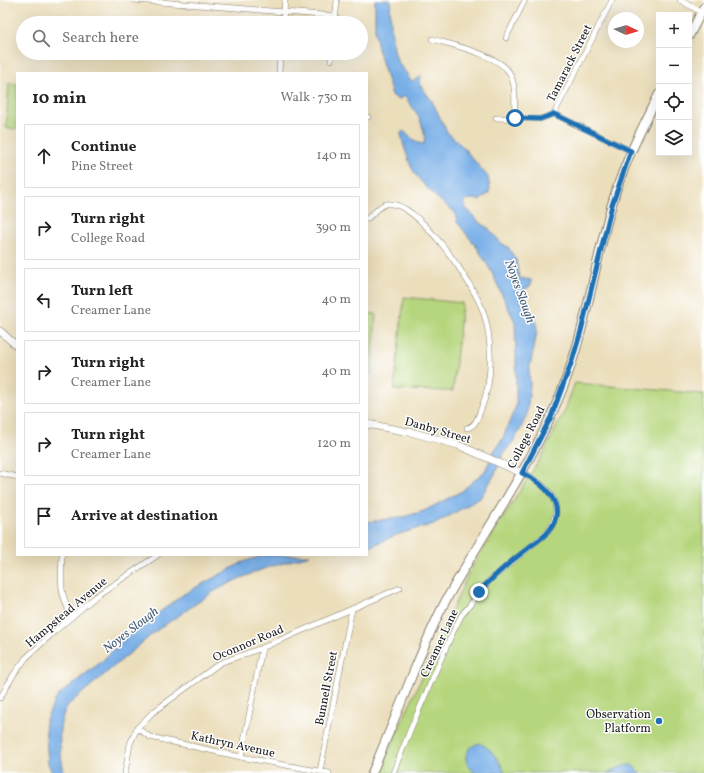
<!DOCTYPE html>
<html lang="en">
<head>
<meta charset="utf-8">
<style>
	:root { --surface:#fff; --page:#f6f6f6; --text:#222; --muted:#767676; --line:#e0e0e0 }
	body { margin:0; font-family:Vollkorn,serif; background:var(--page); color:var(--text) }
	.controls { position:absolute; right:12px; top:12px; display:grid; overflow:hidden; border-radius:0px; box-shadow:0 4px 16px #0002 }
	.controls button { width:36px; height:36px; display:grid; place-items:center; padding:0; border:0; border-bottom:1px solid var(--line); background:var(--surface); color:var(--text); font:20px sans-serif }
	.compass { position:absolute; left:608px; top:12px; width:36px; height:36px; border-radius:50%; background:var(--surface); box-shadow:0 4px 16px #0002; rotate:94deg }
	.stop { position:absolute; width:12px; height:12px; margin:-9px; border:3px solid #1f6fb2; border-radius:50%; background:#fff }
	.stop.end { background:#1f6fb2; border-color:#fff; box-shadow:0 1px 4px #0008 }
	.list { margin:0; padding:0; list-style:none }
	h2 { display:flex; justify-content:space-between; align-items:center; height:52px; margin:0; padding:0 16px; font-size:17px }
	h2 small { font-size:13px; font-weight:400; color:var(--muted) }
	.list li { display:grid; grid-template-columns:26px 1fr auto; gap:12px; align-items:center; box-sizing:border-box; height:64px; margin:0 8px 8px; padding:0 8px; border:1px solid var(--line); border-radius:0px }
	.list b { display:block; font-size:15px; white-space:nowrap }
	.list p { margin:0; font-size:13px; white-space:nowrap; color:var(--muted) }
	.list em { font-size:13px; font-style:normal; color:var(--muted) }
	.icon { flex:none; width:22px; height:22px; fill:none; stroke:currentColor; stroke-width:2; stroke-linecap:round; stroke-linejoin:round }
	.map { position:relative; flex:none; width:704px; height:773px; overflow:hidden }
	.search { position:absolute; background:var(--surface); box-shadow:0 4px 16px #0002; left:16px; top:16px; width:352px; height:44px; display:flex; align-items:center; gap:10px; box-sizing:border-box; padding:0 14px; border-radius:22px; color:var(--muted); font-size:15px }
	.panel { position:absolute; background:var(--surface); box-shadow:0 4px 16px #0002; left:16px; top:72px; width:352px; height:484px; border-radius:0px }
	.map>svg:first-child { display:block }
	.green { fill:#b6d67d; stroke:#69794c }
	.water { fill:#78afe7; stroke:#4a6682 }
	.lines { fill:none; stroke-linecap:round; stroke-linejoin:round }
	.minor-casing { stroke:#847d6c; stroke-width:6 }
	.tertiary-casing { stroke:#847d6c; stroke-width:8 }
	.primary-casing { stroke:#847d6c; stroke-width:10 }
	.minor { stroke:#fff; stroke-width:5 }
	.tertiary { stroke:#fff; stroke-width:7 }
	.primary { stroke:#fff; stroke-width:8 }
	.route { stroke:#1f6fb2; stroke-width:5 }
	.poi-dot { fill:#1f6fb2; stroke:#fff; stroke-width:1.5 }
	.labels { text-anchor:middle; stroke-width:3; stroke-linejoin:round; paint-order:stroke }
	.street-label { font-size:12px; fill:#1c1c1c; stroke:#fff }
	.poi-label { font-size:12px; fill:#1c1c1c; stroke:#fff; text-anchor:end }
	.water-label { font-size:13px; font-style:italic; fill:#455e77; stroke:#fff }
</style>
</head>
<body>
<div class="map">
<svg width="704" height="773" viewBox="0 0 704 773">
	<rect width="100%" height="100%" fill="#fff"/>
	<filter id="ink" filterUnits="userSpaceOnUse"><feTurbulence type="fractalNoise" baseFrequency=".025" numOctaves="2"/><feDisplacementMap in="SourceGraphic" scale="8" xChannelSelector="R" yChannelSelector="G"/><feConvolveMatrix kernelMatrix="1 2 1 2 8 2 1 2 1" color-interpolation-filters="sRGB"/></filter>
	<filter id="wash" filterUnits="userSpaceOnUse"><feTurbulence type="fractalNoise" baseFrequency=".012" numOctaves="4" result="noise"/><feDisplacementMap in="SourceGraphic" scale="16" xChannelSelector="R" yChannelSelector="G"/><feGaussianBlur stdDeviation="0.9" result="paint"/><feColorMatrix in="noise" values="0 0 0 0 0 0 0 0 0 0 0 0 0 0 0 0 0 1.4 0 .05"/><feComposite in="paint" operator="in"/></filter>
	<g filter="url(#wash)">
		<rect width="100%" height="100%" fill="#ebdebb"/>
		<!-- green -->
		<g class="green">
			<polygon points="9,83 17,84 17,129 6,128"/>
			<polygon points="404,297 462,303 453,391 394,390"/>
			<polygon points="367,313 376,314 372,373 367,376"/>
			<polygon points="575,383 704,394 704,773 379,773 469,572 543,454 565,410"/>
		</g>
		<!-- water -->
		<g class="water">
			<path d="M375 0H391C389 13 392 51 398 62 402 69 407 72 410 80L413 81 421 76 420 85 432 101 447 132 461 145 488 177 490 189 488 194 480 200 472 199 465 200V207L478 221 489 229 501 243 508 247 516 260 519 278 531 280V285L522 292 521 301 535 315 537 332 529 371 530 385 527 414 520 430 513 442 503 454 495 474 480 498 437 523 396 535 372 546H367V522L403 517 424 511 462 491 485 471 494 451 503 438 516 406V356L515 322 490 269 476 246 457 222 455 212C441 202 423 186 414 172 411 168 401 139 401 133L404 131C410 137 416 144 424 144 427 127 415 109 404 96L398 100 392 95 378 49 375 33Z"/>
			<path d="M265 555H310L263 569 236 580 213 592 156 631 68 705C55 726 60 750 64 773H52L48 763 45 722 55 700 60 694 101 662 126 637 184 594 243 562Z"/>
			<path d="M479 743C491 748 500 761 505 773H475C472 770 468 766 467 762 463 753 471 746 479 743Z"/>
			<polygon points="626,765 632,765 640,773 607,773"/>
		</g>
	</g>
	<g filter="url(#ink)">
		<g class="lines">
			<!-- minor casing -->
			<g class="minor-casing">
				<g id="minor">
					<polyline points="134,0 335,16"/>
					<polyline points="680,0 701,12"/>
					<polyline points="283,23 285,0"/>
					<polyline points="335,23 337,0"/>
					<polyline points="506,38 525,0"/>
					<path d="M432 39C452 45 498 55 509 72 517 85 514 104 515 118"/>
					<polyline points="331,60 332,53"/>
					<polyline points="279,73 280,53"/>
					<polyline points="554,114 612,0"/>
					<polyline points="367,117 368,117"/>
					<polyline points="496,118 540,119 554,114 631,151"/>
					<path d="M367 219C372 215 379 206 386 204 417 198 474 285 483 311 493 340 493 381 481 409 478 417 476 426 467 428"/>
					<polyline points="0,473 17,477"/>
					<path d="M62 555C61 582 59 592 72 617"/>
					<polyline points="0,698 14,674 26,658 55,631 96,596 158,555"/>
					<polyline points="137,728 150,737 241,757 329,773"/>
					<polyline points="241,757 262,648"/>
					<polyline points="320,771 352,609"/>
					<polyline points="125,773 130,744 137,728 152,713 220,663 262,648 400,588"/>
					<path d="M393 773 411 728 451 636 461 616 490 580 548 532C567 503 548 485 522 473"/>
				</g>
			</g>
			<!-- tertiary casing -->
			<g class="tertiary-casing">
				<g id="tertiary">
					<polyline points="0,331 17,346"/>
					<polyline points="367,424 414,433 458,445 522,473"/>
				</g>
			</g>
			<!-- primary casing -->
			<g class="primary-casing">
				<g id="primary">
					<polyline points="689,36 704,7"/>
					<path d="M372 773C386 740 400 706 413 673 423 649 433 625 445 602 484 531 532 466 562 390 586 330 594 266 612 204 623 165 641 130 659 94"/>
				</g>
			</g>
			<!-- minor -->
			<use href="#minor" class="minor"/>
			<!-- tertiary -->
			<use href="#tertiary" class="tertiary"/>
			<!-- primary -->
			<use href="#primary" class="primary"/>
		</g>
	</g>
	<g class="lines" filter="url(#ink)">
		<!-- route -->
		<path class="route" d="M479 592C493 576 510 562 527 549 534 543 543 538 548 532 570 506 544 483 522 473L551 417 572 361 581 331 612 205 631 151 554 114 540 119 515 118"/>
	</g>
	<!-- markers -->
	<circle class="poi-dot" cx="659" cy="721" r="4"/>
	<g class="labels">
		<!-- street labels -->
		<g class="street-label">
			<text transform="translate(569 63) rotate(-63)" y="4">Tamarack Street</text>
			<text transform="translate(438 430) rotate(16)" y="4">Danby Street</text>
			<text transform="translate(526 437) rotate(-63)" y="4">College Road</text>
			<text transform="translate(66 612) rotate(-40)" y="4">Hampstead Avenue</text>
			<text transform="translate(248 643) rotate(-23)" y="4">Oconnor Road</text>
			<text transform="translate(439 643) rotate(-65)" y="4">Creamer Lane</text>
			<text transform="translate(326 688) rotate(-79)" y="4">Bunnell Street</text>
			<text transform="translate(233 744) rotate(12)" y="4">Kathryn Avenue</text>
		</g>
		<!-- poi labels -->
		<g class="poi-label">
			<text x="651" y="718">Observation<tspan x="651" dy="14">Platform</tspan></text>
		</g>
		<!-- water labels -->
		<g class="water-label">
			<text transform="translate(521 291) rotate(70)" y="5">Noyes Slough</text>
			<text transform="translate(130 629) rotate(-38)" y="5">Noyes Slough</text>
		</g>
	</g>
</svg>
<div class="controls">
<button>+</button>
<button>−</button>
<button><svg class="icon" aria-label="locate" viewBox="0 0 24 24"><circle cx="12" cy="12" r="6"/><path d="M12 2v4M12 18v4M2 12h4M18 12h4"/></svg></button>
<button><svg class="icon" aria-label="layers" viewBox="0 0 24 24"><path d="M12 4l9 5-9 5-9-5zM3 14l9 5 9-5"/></svg></button>
</div>
<svg class="compass" viewBox="-18 -18 36 36"><path d="M0-13l5 13h-10z" fill="#e53935"/><path d="M0 13l5-13h-10z" fill="#767676"/></svg>
<div class="stop" style="left:515px;top:118px"></div>
<div class="stop end" style="left:479px;top:592px"></div>
<div class="search"><svg class="icon" aria-label="search" viewBox="0 0 24 24"><circle cx="10" cy="10" r="6"/><path d="M15 15l6 6"/></svg>Search here</div>
<section class="panel">
<h2>10 min<small>Walk · 730 m</small></h2>
<ul class="list">
<li><svg class="icon" aria-label="ahead" viewBox="0 0 24 24"><path d="M12 20V5M6 11l6-6 6 6"/></svg><div><b>Continue</b><p>Pine Street</p></div><em>140 m</em></li>
<li><svg class="icon" aria-label="right" viewBox="0 0 24 24"><path d="M7 20v-9h11M14 6l5 5-5 5"/></svg><div><b>Turn right</b><p>College Road</p></div><em>390 m</em></li>
<li><svg class="icon" aria-label="left" viewBox="0 0 24 24"><path d="M17 20v-9H6M10 6l-5 5 5 5"/></svg><div><b>Turn left</b><p>Creamer Lane</p></div><em>40 m</em></li>
<li><svg class="icon" aria-label="right" viewBox="0 0 24 24"><path d="M7 20v-9h11M14 6l5 5-5 5"/></svg><div><b>Turn right</b><p>Creamer Lane</p></div><em>40 m</em></li>
<li><svg class="icon" aria-label="right" viewBox="0 0 24 24"><path d="M7 20v-9h11M14 6l5 5-5 5"/></svg><div><b>Turn right</b><p>Creamer Lane</p></div><em>120 m</em></li>
<li><svg class="icon" aria-label="arrive" viewBox="0 0 24 24"><path d="M6 21V4h12l-3 4 3 4H6"/></svg><div><b>Arrive at destination</b></div></li>
</ul>
</section>
</div>
</body>
</html>
